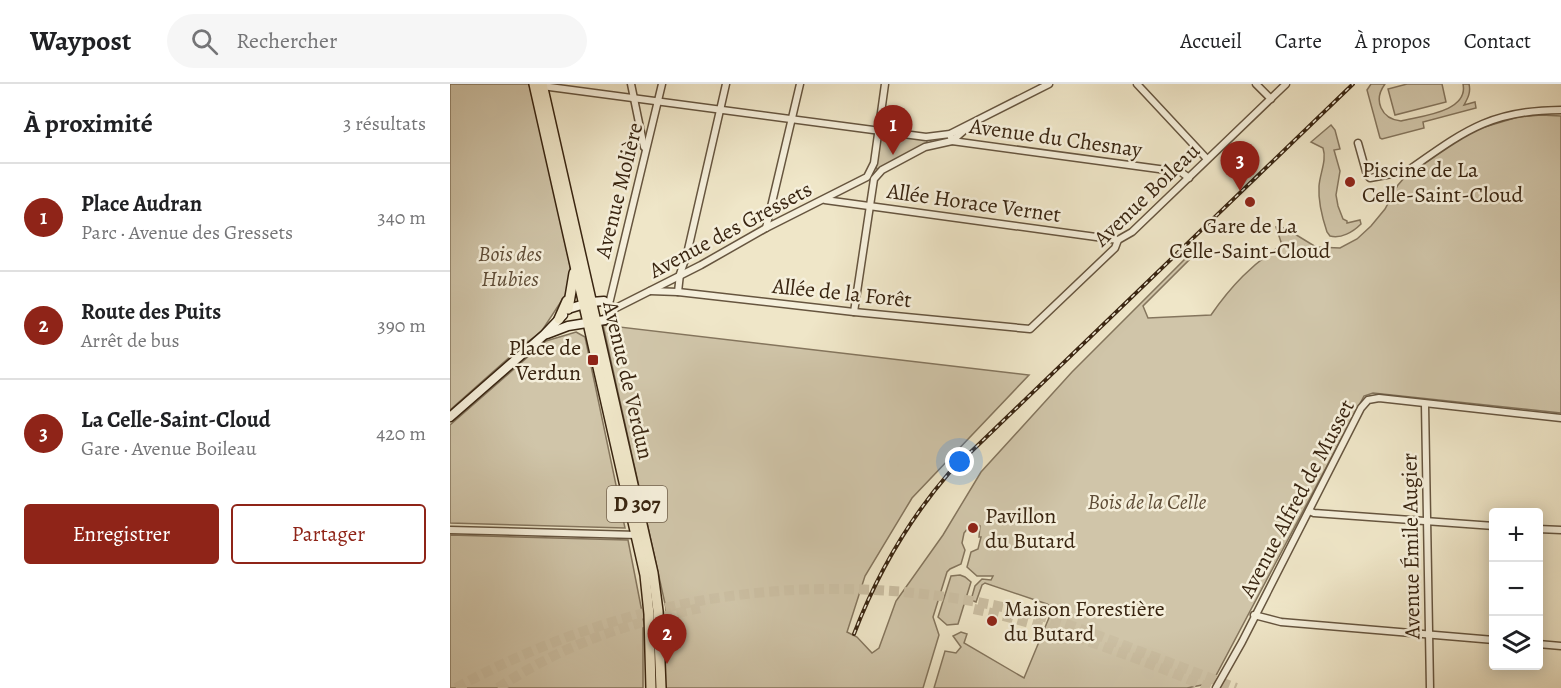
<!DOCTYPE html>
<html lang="fr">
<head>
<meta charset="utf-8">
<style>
	:root { --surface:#fff; --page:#f6f6f6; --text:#202124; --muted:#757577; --line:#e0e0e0; --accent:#8f2418 }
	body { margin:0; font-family:Alegreya,serif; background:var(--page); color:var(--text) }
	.controls { position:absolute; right:18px; bottom:18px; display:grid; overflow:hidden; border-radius:6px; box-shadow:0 3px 15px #0003 }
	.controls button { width:54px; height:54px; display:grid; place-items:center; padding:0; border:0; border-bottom:2px solid var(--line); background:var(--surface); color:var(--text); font:30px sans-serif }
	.you { position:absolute; left:510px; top:378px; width:21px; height:21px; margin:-15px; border:4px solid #fff; border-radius:50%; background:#1a73e8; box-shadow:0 0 0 9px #1a73e833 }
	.badge { display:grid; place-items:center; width:39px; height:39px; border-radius:50%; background:var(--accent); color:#fff; font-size:20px; font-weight:700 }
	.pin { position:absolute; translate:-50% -50px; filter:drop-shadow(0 2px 3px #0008) }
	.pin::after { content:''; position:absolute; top:32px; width:21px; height:18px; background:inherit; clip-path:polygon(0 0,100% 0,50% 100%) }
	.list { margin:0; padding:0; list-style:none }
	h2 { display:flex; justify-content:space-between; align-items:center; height:78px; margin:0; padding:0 24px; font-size:26px }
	h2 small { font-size:20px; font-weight:400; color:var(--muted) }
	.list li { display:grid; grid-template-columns:39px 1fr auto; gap:18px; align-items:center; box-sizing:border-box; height:108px; padding:0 24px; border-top:2px solid var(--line) }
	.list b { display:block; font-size:22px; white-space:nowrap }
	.list p { margin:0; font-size:20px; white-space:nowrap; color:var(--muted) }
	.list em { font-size:20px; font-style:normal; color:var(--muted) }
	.actions { display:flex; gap:12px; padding:18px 24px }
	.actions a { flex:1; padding:14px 0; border:2px solid var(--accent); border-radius:6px; text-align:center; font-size:21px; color:var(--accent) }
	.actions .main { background:var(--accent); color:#fff }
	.icon { flex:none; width:33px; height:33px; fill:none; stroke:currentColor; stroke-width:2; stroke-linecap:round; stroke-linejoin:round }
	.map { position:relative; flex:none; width:1111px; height:604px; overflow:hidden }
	header { display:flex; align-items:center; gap:36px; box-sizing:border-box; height:84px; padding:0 30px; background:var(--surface); border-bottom:2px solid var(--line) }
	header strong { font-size:28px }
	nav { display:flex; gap:33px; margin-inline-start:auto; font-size:21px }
	.search { width:420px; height:54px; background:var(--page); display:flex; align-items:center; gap:15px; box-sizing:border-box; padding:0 21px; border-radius:33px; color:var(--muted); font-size:22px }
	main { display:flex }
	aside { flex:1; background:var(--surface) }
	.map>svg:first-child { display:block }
	.green { fill:#d0c5a9; stroke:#84755d; stroke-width:1.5 }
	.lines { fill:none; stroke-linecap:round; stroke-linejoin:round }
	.motorway-tunnel { stroke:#cbbfa3; stroke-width:10; stroke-dasharray:10 5; stroke-linecap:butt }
	.minor-casing { stroke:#66553f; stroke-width:9 }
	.secondary-casing { stroke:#392511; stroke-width:11 }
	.primary-casing { stroke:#392511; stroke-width:12 }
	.minor { stroke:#f5efdb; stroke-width:6 }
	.secondary { stroke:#f5efdb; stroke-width:8 }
	.primary { stroke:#efe6c8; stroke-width:9 }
	.rail-casing { stroke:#392511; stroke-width:4 }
	.rail { stroke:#f5efdb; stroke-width:1.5; stroke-dasharray:4.5; stroke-linecap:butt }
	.poi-dot { fill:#8f2418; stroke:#f5efdb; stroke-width:2 }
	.labels { text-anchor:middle; stroke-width:5; stroke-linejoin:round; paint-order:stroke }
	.shield { fill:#f5efdb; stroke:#71624e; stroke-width:1.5 }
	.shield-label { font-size:21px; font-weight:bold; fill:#392511 }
	.street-label { font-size:22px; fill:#392511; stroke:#f5efdb }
	.poi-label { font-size:22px; fill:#392511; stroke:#f5efdb; text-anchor:start }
	.park-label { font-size:22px; font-style:italic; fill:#5f4d37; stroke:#f5efdb }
</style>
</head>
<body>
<header>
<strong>Waypost</strong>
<div class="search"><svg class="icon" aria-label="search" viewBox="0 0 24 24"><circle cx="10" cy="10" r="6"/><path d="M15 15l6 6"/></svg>Rechercher</div>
<nav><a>Accueil</a><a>Carte</a><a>À propos</a><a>Contact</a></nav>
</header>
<main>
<aside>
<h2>À proximité<small>3 résultats</small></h2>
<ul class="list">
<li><span class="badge">1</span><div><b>Place Audran</b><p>Parc · Avenue des Gressets</p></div><em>340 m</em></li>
<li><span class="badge">2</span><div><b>Route des Puits</b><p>Arrêt de bus</p></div><em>390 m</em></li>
<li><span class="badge">3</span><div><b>La Celle-Saint-Cloud</b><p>Gare · Avenue Boileau</p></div><em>420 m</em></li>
</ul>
<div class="actions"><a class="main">Enregistrer</a><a>Partager</a></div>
</aside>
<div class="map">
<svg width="1111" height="604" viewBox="0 0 1111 604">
	<rect width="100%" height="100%" fill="#efe6c8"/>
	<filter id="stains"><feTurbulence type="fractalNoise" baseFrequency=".00333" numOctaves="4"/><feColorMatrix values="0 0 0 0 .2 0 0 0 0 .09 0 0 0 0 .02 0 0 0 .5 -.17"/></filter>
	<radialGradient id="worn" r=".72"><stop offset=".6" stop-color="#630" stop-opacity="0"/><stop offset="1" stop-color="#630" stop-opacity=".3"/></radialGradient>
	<!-- green -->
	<g class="green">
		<polygon points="0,0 79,0 118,165 122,201 91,248 72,262 0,326"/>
		<path d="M921 0H935C923 16 931 35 951 37 970 32 1019 28 1013 0H1019C1021 8 1018 14 1014 21L1025 18 1026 24 973 38 974 44 932 55 930 54 917 6Z"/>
		<polygon points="957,0 992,0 996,18 945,31 938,5"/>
		<path d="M1091 31 1111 32V329L923 309 914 312 762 599 737 604H484L495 567 506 569 511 563 503 552 511 548 517 550 514 559 574 594 603 524 597 520 535 499 532 501 526 518 521 516 525 502 532 495 541 496 543 492H527L517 483 521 468 528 465 531 453H529L530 442 523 438 514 449 512 459 515 466 511 480 500 485 497 488 483 533 489 551 473 604H215L216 524 153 241 579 291 462 414 415 492 397 548 407 553 422 569 429 564 446 517 493 451 531 388 622 288 737 173 740 175 693 222 698 234 761 231C781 202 802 180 832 161L826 143 835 144 866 163 890 164 907 155 921 142 935 125 948 101 961 86 1011 50 1068 33Z"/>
		<path d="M881 41 885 46 890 65 884 66 890 87 886 111 888 122 893 135 897 137V139L910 136 911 140C903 148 891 155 880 152L877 148C872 133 868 118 869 102 870 89 877 76 873 64L861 58Z"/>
		<polygon points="428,46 476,53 477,58 475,63 432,86 427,85 424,79"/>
		<polygon points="126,248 135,253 175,444 0,439 0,341 96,257"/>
		<polygon points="0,451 178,456 193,533 193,604 0,604"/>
		<polygon points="510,491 515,493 521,498 508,540 497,541 488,533 501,492"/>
	</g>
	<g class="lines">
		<!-- motorway-tunnel -->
		<g class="motorway-tunnel">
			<path d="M524 525C606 543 683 572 760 604"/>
			<path d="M6 604C190 503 392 479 594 533 620 540 646 551 671 560 709 575 748 589 786 604"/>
			<path d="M48 604C115 560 172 541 250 524"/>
		</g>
		<!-- minor casing -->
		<g class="minor-casing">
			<g id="minor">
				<polyline points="181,0 194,63"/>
				<polyline points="687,0 757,75"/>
				<polyline points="806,0 821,15"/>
				<polyline points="92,2 476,53 500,50 599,0"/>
				<polyline points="500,50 502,57 731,88 739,94"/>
				<path d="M908 59 917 91 920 94 947 89 953 90C1011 50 1037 26 1111 26"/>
				<polyline points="375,116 668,156"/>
				<polyline points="316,144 350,0"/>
				<polyline points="200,207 228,208 404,228 580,245 665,164 668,156 682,148 836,0"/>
				<polyline points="228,208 230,190 237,170 276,0"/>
				<polyline points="159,220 212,0"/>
				<polyline points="162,226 251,181 316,144 417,93 424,79 435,0"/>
				<polyline points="404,228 424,95 432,86 475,63 502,57 518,43"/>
				<polyline points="975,320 980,604"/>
				<polyline points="859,427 864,429 1044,442"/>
				<polyline points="1088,445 1111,446"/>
				<polyline points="0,446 187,451"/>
				<polyline points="804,531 831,538 1044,556"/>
				<polyline points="1088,560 1111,562"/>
				<polyline points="766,604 792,558 911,324 918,316 929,314 1111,334"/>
			</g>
		</g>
		<!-- secondary casing -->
		<g class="secondary-casing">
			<g id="secondary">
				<polyline points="97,250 118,242 155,236 162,229 160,222 154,217 141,218 118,225"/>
				<polyline points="0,333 94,251 113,231"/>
			</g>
		</g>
		<!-- primary casing -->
		<g class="primary-casing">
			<g id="primary">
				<polyline points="84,0 195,491 199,530 201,604"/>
				<polyline points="92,0 203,489 208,527 211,604"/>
				<polyline points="118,225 124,189"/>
				<polyline points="109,235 117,217"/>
			</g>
		</g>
		<!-- minor -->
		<use href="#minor" class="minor"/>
		<!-- secondary -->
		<use href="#secondary" class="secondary"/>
		<!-- primary -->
		<use href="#primary" class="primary"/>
		<!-- rail casing -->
		<g class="rail-casing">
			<path id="rail" d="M404 550C427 490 457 438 499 389L903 0"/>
		</g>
		<!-- rail -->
		<use href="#rail" class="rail"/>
	</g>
	<!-- markers -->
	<g class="poi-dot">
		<circle cx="900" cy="98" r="6"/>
		<circle cx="800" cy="118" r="6"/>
		<rect x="137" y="270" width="12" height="12" rx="3"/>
		<circle cx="523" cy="444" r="6"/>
		<circle cx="542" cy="537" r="6"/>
	</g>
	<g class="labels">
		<!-- shield labels -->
		<rect class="shield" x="157" y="402" width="60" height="36" rx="4.5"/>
		<g class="shield-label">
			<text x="187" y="427">D 307</text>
		</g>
		<!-- street labels -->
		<g class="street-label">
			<text transform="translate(606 53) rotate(8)" y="8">Avenue du Chesnay</text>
			<text transform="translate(168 106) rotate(-76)" y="8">Avenue Molière</text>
			<text transform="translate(696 110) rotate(-44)" y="8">Avenue Boileau</text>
			<text transform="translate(524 118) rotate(8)" y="8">Allée Horace Vernet</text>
			<text transform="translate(280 145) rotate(-28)" y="8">Avenue des Gressets</text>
			<text transform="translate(392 208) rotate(6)" y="8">Allée de la Forêt</text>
			<text transform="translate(179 296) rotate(77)" y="8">Avenue de Verdun</text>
			<text transform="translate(846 414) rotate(-62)" y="8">Avenue Alfred de Musset</text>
			<text transform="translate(960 462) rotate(-91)" y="8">Avenue Émile Augier</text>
		</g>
		<!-- poi labels -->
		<g class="poi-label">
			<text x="912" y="93">Piscine de La<tspan x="912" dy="25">Celle-Saint-Cloud</tspan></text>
			<text x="800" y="149" text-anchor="middle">Gare de La<tspan x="800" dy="25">Celle-Saint-Cloud</tspan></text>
			<text x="131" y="271" text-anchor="end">Place de<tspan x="131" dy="25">Verdun</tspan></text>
			<text x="535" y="439">Pavillon<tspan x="535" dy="25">du Butard</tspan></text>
			<text x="554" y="532">Maison Forestière<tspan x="554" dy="25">du Butard</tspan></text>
		</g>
		<!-- park labels -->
		<g class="park-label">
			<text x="60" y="177">Bois des<tspan x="60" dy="25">Hubies</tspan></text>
			<text x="697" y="425">Bois de la Celle</text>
		</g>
	</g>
	<rect width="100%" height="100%" filter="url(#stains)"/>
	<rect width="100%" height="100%" fill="url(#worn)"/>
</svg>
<div class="controls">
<button>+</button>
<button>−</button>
<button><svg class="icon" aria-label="layers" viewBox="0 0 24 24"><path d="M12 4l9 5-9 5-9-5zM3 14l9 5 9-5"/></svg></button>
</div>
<div class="you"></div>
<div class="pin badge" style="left:443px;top:71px">1</div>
<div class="pin badge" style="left:217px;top:580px">2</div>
<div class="pin badge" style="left:790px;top:107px">3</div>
</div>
</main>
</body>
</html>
